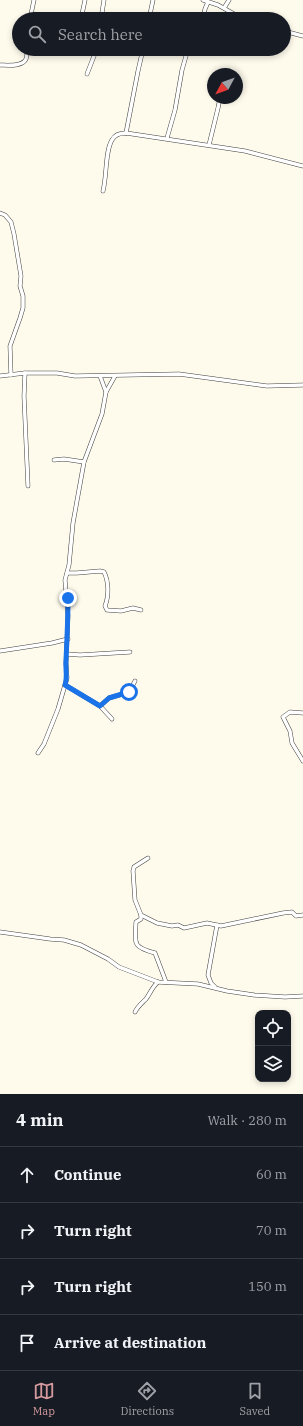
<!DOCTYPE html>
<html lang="en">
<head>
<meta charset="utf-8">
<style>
	:root { --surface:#171b24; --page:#20242c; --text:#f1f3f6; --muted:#9ea1a6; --line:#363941; --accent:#d59a9e }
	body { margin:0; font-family:"IBM Plex Serif",serif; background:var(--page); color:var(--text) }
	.controls { position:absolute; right:12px; bottom:12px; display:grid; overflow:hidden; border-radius:8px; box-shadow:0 2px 6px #0003 }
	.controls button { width:36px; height:36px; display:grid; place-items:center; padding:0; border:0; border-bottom:1px solid var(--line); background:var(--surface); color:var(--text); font:20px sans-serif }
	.compass { position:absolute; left:207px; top:68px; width:36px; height:36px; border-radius:50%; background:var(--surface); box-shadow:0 2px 6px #0003; rotate:229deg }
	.stop { position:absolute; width:12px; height:12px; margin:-9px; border:3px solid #1a73e8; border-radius:50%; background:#fff }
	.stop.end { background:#1a73e8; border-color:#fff; box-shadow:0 1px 4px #0008 }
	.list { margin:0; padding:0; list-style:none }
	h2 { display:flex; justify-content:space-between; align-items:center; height:52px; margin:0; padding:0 16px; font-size:17px }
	h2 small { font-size:13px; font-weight:400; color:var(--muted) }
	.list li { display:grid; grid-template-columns:26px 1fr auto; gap:12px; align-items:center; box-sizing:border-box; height:56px; padding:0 16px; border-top:1px solid var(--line) }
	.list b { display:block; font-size:15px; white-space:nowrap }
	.list em { font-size:13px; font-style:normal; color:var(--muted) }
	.icon { flex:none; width:22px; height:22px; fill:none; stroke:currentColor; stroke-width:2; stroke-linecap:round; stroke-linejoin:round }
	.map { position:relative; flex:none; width:303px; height:1094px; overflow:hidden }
	.search { position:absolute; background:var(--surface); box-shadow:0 2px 6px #0003; left:12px; right:12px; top:12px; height:44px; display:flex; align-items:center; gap:10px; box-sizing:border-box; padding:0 14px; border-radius:22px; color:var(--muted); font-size:15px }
	.sheet { height:276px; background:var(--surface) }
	nav { display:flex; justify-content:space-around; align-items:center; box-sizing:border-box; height:56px; border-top:1px solid var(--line); background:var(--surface); font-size:11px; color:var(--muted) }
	nav a { display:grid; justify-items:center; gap:2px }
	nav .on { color:var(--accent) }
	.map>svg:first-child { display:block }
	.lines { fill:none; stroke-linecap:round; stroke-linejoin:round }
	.minor-casing { stroke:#3f3f3f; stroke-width:4.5 }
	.minor { stroke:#fff; stroke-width:3.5 }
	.route { stroke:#1a73e8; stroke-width:5 }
</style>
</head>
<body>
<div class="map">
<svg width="303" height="1094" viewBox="0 0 303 1094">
	<rect width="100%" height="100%" fill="#fefbed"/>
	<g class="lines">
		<!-- minor casing -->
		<g class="minor-casing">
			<g id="minor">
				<polyline points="203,0 218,5 243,19"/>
				<polyline points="224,8 229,0"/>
				<polyline points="30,19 34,0"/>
				<polyline points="81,19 85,0"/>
				<polyline points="101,19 104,0"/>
				<polyline points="149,19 153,0"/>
				<polyline points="203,19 205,9 208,2"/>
				<polyline points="284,31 303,36"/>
				<path d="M0 65C7 65 23 67 26 59 27 57 27 52 27 49"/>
				<polyline points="87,74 94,56 96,49"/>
				<polyline points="223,74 223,73"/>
				<polyline points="126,133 138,71 143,49"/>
				<polyline points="167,138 175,110 182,70 188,49"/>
				<polyline points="209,145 218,108 220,98"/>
				<path d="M103 191C107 176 105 151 112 140 115 134 121 133 126 133L245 151 303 166"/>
				<polyline points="0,213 5,215 11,222 14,234 21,276 20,286 23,296 23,308 20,318 10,346 11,375"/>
				<polyline points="25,373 24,396 28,486"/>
				<polyline points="0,376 25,373 57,373 75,376 179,374 267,386 303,385"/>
				<polyline points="100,376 106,392"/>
				<polyline points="54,460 64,459 84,462"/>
				<path d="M67 573H77L100 571 104 572C109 582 109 596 105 606L107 610 121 611 133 608 141 610"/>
				<polyline points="0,651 52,643 68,639"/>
				<polyline points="67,654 80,655 130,652"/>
				<polyline points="65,685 100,706 112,719"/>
				<polyline points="100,706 109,698 129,692 135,681"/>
				<polyline points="303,713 290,712 283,717 290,731 292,743 303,761"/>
				<polyline points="38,753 44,744 58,709 67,678 66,663 68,616 65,580 69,565 73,523 84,462 102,414 106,392 115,376"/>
				<path d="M148 858 134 867 133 871 135 900 141 915V919L136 922C135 944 132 947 155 953L166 982"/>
				<polyline points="141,915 157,923 172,926 178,925 184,928 207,923 221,926 283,913 292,912 296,916 303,915"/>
				<polyline points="0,932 50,939 64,940 81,945 108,959 119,967 158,982 198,984 227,991 254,995 285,997 303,996"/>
				<polyline points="215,987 211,983 208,975 217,925"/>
				<path d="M135 1012C138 1006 142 1003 146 999 150 994 152 987 158 982"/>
			</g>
		</g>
		<!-- minor -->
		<use href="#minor" class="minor"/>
	</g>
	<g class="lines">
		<!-- route -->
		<path class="route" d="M68 598C68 619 67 639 66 660 65 669 68 676 65 685L100 706 109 698 129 692"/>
	</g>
</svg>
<div class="controls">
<button><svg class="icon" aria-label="locate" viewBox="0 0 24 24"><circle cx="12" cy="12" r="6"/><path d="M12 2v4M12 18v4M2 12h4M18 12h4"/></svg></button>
<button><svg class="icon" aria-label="layers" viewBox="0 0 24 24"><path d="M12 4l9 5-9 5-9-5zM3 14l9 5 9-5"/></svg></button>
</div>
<svg class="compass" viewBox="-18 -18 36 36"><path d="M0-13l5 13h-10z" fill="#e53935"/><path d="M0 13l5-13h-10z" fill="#9ea1a6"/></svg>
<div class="stop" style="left:129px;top:692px"></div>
<div class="stop end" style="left:68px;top:598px"></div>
<div class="search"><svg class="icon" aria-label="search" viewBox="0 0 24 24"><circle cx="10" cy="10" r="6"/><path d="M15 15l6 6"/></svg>Search here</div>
</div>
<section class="sheet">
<h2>4 min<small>Walk · 280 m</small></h2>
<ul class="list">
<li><svg class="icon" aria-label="ahead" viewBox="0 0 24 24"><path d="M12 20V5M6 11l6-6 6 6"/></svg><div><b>Continue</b></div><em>60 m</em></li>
<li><svg class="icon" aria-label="right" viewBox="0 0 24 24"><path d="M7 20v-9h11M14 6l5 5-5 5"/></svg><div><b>Turn right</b></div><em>70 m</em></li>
<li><svg class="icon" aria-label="right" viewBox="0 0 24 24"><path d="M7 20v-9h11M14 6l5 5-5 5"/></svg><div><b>Turn right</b></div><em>150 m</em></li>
<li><svg class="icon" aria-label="arrive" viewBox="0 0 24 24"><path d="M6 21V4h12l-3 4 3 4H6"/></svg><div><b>Arrive at destination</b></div></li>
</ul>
</section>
<nav>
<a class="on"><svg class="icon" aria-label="map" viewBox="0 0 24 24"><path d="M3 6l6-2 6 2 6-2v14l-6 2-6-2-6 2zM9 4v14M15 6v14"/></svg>Map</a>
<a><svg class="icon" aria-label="directions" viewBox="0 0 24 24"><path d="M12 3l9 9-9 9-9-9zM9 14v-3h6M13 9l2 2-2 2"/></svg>Directions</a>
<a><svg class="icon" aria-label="saved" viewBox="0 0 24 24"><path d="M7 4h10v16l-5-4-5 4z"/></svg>Saved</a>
</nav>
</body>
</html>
